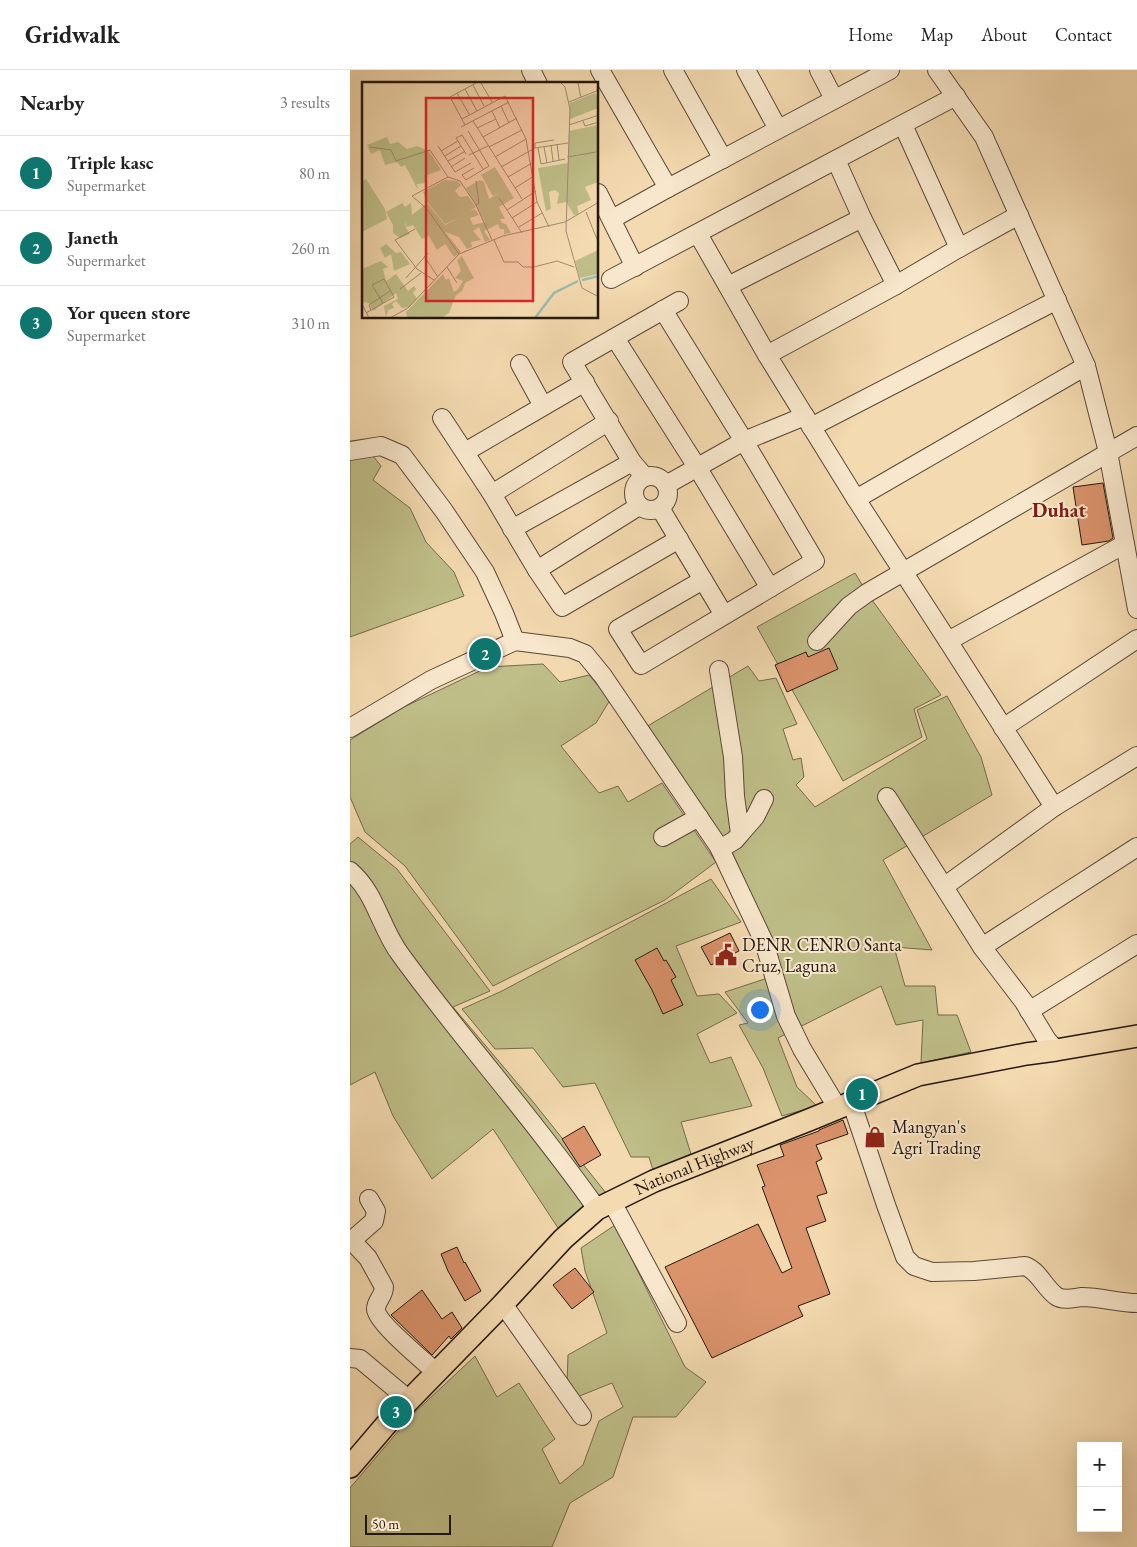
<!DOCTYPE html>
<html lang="en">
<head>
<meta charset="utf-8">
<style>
	:root { --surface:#fff; --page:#f2f2f2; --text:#222; --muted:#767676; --line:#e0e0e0; --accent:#0f766e }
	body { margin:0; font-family:"EB Garamond",serif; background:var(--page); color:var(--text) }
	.controls { position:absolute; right:15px; bottom:15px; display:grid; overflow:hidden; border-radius:0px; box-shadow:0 5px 20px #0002 }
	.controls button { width:45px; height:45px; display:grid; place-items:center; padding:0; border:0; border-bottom:1px solid var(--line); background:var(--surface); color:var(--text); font:25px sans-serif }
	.scale { position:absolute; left:15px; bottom:12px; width:86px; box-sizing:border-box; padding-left:5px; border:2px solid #25180e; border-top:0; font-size:14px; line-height:18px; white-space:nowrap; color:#25180e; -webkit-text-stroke:4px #f8e7cc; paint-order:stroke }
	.you { position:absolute; left:409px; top:939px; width:18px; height:18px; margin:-12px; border:4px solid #fff; border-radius:50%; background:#1a73e8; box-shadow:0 0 0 8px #1a73e833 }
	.badge { display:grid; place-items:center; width:32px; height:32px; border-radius:50%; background:var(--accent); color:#fff; font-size:16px; font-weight:700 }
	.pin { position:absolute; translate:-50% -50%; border:2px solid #fff; box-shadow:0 1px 5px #0006 }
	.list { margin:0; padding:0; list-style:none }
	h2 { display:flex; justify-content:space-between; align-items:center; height:65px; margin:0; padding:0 20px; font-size:21px }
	h2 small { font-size:16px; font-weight:400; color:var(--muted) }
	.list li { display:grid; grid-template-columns:32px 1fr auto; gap:15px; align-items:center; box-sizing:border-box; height:75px; padding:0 20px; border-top:1px solid var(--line) }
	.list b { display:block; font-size:19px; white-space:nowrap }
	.list p { margin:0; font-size:16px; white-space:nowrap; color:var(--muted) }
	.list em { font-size:16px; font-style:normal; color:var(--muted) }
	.map { position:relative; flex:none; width:787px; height:1477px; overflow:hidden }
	header { display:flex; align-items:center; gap:30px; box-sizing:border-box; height:70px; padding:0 25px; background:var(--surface); border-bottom:1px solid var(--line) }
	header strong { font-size:24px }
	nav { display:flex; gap:28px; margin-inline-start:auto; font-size:18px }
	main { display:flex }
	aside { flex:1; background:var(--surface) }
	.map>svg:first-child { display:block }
	.green { fill:#bfbe88; stroke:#726b4b }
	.building { fill:#db936c; stroke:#25180e }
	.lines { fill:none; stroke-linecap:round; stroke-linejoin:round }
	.minor-casing { stroke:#594836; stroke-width:20 }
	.major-casing { stroke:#25180e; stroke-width:24 }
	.minor { stroke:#f8e7cc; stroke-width:18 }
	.major { stroke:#f4dab0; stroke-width:21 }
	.labels { text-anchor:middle; stroke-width:4; stroke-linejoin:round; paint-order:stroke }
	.poi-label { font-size:18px; fill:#25180e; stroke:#f8e7cc; text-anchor:start }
	.street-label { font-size:18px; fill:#25180e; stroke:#f8e7cc }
	.quarter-label { font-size:20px; font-weight:bold; fill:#7a1f14; stroke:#f8e7cc }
	.inset-river { fill:none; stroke:#9cbab0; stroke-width:2.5 }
	.inset-road { fill:none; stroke:#a18c6f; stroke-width:1 }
	.view { fill:#d62828; fill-opacity:0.15; stroke:#d62828; stroke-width:2.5 }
	.inset-edge { fill:none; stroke:#25180e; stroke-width:2.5 }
</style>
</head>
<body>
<header>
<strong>Gridwalk</strong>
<nav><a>Home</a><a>Map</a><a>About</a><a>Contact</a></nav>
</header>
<main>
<aside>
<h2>Nearby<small>3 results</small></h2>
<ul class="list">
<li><span class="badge">1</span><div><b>Triple kasc</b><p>Supermarket</p></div><em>80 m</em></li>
<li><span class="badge">2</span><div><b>Janeth</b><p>Supermarket</p></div><em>260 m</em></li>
<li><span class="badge">3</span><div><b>Yor queen store</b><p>Supermarket</p></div><em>310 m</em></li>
</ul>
</aside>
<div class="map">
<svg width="787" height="1477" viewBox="0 0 787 1477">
	<rect width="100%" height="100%" fill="#f4dab0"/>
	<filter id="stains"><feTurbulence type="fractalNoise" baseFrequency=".004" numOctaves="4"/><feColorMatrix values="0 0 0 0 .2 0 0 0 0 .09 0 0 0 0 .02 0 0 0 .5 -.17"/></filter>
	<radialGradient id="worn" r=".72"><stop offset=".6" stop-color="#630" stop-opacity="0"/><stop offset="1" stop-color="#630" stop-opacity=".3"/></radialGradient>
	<!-- green -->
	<g class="green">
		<polygon points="0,384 23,386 31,396 23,410 60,438 76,472 104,502 114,526 0,567"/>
		<polygon points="505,503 517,523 591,625 564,639 572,667 493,711 407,557"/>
		<polygon points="193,594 210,612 239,605 260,630 246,653 211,676 249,723 268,716 278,732 312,713 366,792 315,830 143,916 55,796 15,762 0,727 0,670 54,637 138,597"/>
		<polygon points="398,596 409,611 426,608 447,654 433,659 443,690 451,688 454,707 446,715 465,737 577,669 567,640 597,626 631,687 642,725 533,790 582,880 544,877 555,916 585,916 588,945 607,945 621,982 571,993 573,950 546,955 531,916 428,968 447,1017 467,1036 432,1046 413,998 389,955 398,953 375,922 433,903 422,872 382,782 296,657"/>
		<polygon points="8,767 47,799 140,921 103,937 184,1033 256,1123 208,1158 143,1059 82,1109 43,1046 25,1002 0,1015 0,774"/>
		<polygon points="361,809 391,852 326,876 347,926 369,924 387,943 347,964 360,993 381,987 402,1036 331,1052 341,1084 303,1100 299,1087 281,1087 245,1013 213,1017 183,978 145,979 112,939 152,921"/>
		<polygon points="265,1155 335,1297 356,1312 326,1347 283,1347 263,1407 220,1433 202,1477 0,1477 0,1418 61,1346 125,1286 147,1327 169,1313 205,1369 192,1379 210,1414 233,1395 249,1351 273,1337 262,1313 227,1327 217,1315 218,1285 257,1263 235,1201 231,1178"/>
	</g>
	<!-- building -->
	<g class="building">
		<polygon points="753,413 763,468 759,471 732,475 723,417"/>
		<polygon points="479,578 488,599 437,622 425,595 456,582 458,587"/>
		<polygon points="380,863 389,881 361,895 351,877"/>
		<polygon points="307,878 314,891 316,890 326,907 321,910 333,935 313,944 302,920 285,890"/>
		<polygon points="493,1050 498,1064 466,1075 472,1089 466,1092 477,1123 467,1126 476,1151 456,1158 480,1224 448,1236 453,1246 362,1288 315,1197 408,1154 432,1203 442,1198 412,1117 415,1116 407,1095 434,1086 430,1075 469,1061 469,1060"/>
		<polygon points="234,1056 251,1085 230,1097 212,1069"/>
		<polygon points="107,1177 114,1193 115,1192 131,1221 115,1231 98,1201 91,1184"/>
		<polygon points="225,1198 244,1222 222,1239 203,1215"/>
		<polygon points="72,1220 92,1249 102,1242 112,1258 101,1269 99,1266 82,1285 41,1245"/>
	</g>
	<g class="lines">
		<!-- minor casing -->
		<g class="minor-casing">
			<g id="minor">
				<polyline points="181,0 188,14"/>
				<polyline points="250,0 318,118"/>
				<polyline points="323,0 373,89"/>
				<polyline points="396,0 428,59"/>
				<polyline points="469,0 484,29"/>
				<polyline points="587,0 634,67 736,296 758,382 787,539"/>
				<polyline points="553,55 609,178"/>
				<polyline points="486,90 512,148 546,215"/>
				<polyline points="248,123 285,197"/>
				<polyline points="262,149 318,118 540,0"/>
				<polyline points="348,164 417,285 506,429 598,571 704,737"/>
				<polyline points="261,209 606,26"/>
				<polyline points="378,216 512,148"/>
				<polyline points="313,240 394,371 465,491 291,595 268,559 353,510"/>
				<polyline points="265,268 347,397 420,518"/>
				<polyline points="417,285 546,215 609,178 669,145"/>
				<polyline points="170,294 193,336"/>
				<polyline points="92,348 142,424 187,500 212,537 329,469"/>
				<polyline points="461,357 707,230"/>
				<polyline points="0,381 31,376 52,385 94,441 135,502 154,543 165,571"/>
				<polyline points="115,382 235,312"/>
				<circle cx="301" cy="423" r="17"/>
				<polyline points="295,407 282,392 222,292 329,231"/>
				<polyline points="316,415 394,371 455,346"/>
				<polyline points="142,424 259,351"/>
				<polyline points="506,429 736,296"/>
				<polyline points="310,438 374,545"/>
				<polyline points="162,459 282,392"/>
				<polyline points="187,500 289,436"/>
				<polyline points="467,571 499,536 517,523 787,366"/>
				<polyline points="598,571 775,474"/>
				<polyline points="369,600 383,687 385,726 390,764 385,770 370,779"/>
				<polyline points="0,658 81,610 165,571 220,578 235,584 253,606 369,777 414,872 436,946 452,979 487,1037"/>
				<polyline points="653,658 787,569"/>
				<polyline points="537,727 632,877 674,932 697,970 706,980"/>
				<polyline points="390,764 405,747 414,729"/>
				<polyline points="313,767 349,747"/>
				<path d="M0 801C26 823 30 857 50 884 113 971 185 1050 247 1139"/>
				<polyline points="595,816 704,737 787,686"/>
				<polyline points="632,877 787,777"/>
				<polyline points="679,941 787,874"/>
				<path d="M501 1031 536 1135 555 1187 564 1196 582 1202 624 1201 675 1196C689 1201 694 1217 706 1226 713 1231 724 1228 732 1227 751 1227 769 1233 787 1233"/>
				<polyline points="262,1132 327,1253"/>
				<path d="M0 1169 18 1188 34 1217C34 1226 26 1231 26 1239 26 1252 75 1292 87 1303"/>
				<polyline points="0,1172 24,1151 26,1141 19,1129"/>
				<polyline points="153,1234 232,1346"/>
				<polyline points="0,1288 10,1289 59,1330"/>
			</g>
		</g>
		<!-- major casing -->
		<g class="major-casing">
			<g id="major">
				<path id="s1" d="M0 1397 40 1350 153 1234 213 1169 247 1139 304 1111 459 1050 568 1005 676 984 706 980 787 966"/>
			</g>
		</g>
		<!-- minor -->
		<use href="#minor" class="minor"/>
		<!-- major -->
		<use href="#major" class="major"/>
	</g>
	<!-- icons -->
	<defs>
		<g id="civic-bare" transform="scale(1.725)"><path d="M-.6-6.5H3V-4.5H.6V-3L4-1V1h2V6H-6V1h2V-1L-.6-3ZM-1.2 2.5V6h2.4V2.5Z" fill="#8f2418" stroke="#f8e7cc" stroke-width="2.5" paint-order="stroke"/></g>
		<g id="shop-bare" transform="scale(1.725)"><path d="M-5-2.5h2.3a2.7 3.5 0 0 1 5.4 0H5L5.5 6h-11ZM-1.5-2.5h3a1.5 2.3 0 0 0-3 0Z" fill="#8f2418" stroke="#f8e7cc" stroke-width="2.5" paint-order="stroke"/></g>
	</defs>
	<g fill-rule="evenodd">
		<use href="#civic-bare" x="376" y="885"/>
		<use href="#shop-bare" x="525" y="1067"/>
	</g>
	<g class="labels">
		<!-- poi labels -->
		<g class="poi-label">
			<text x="392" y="881">DENR CENRO Santa<tspan x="392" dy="21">Cruz, Laguna</tspan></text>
			<text x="542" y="1063">Mangyan's<tspan x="542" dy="21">Agri Trading</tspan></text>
		</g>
		<!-- street labels -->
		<g class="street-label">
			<text dy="6" stroke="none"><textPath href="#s1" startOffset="464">National Highway</textPath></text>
		</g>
		<!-- quarter labels -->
		<g class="quarter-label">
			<text x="709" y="447">Duhat</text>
		</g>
	</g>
	<!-- overview -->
	<g transform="translate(12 12)">
		<rect width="236" height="236" fill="#f4dab0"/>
		<path d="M233 11 236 15V26L208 37V21ZM236 43V100L223 105 229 118 215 124 217 132 212 133 204 120 195 122 197 111 193 108 187 110 189 127 184 129 176 86 206 81 207 49ZM25 55 28 62 36 60 45 67 55 64 67 69 79 88 63 94 65 101 55 102 56 108 43 83 39 85 35 80 23 83 18 68 9 72 5 63ZM133 85 152 116 137 125 143 137H138L140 141 144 142 149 151 142 152V147H138L136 142 122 149 128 158 123 160 117 145 111 149 119 158 109 160 110 165 105 167 97 155 83 150 99 170 92 175 83 162 75 168 67 154 60 157 51 143 45 145 43 139 44 146 48 152 38 156 31 151V143L24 130 40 121 43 125 49 121 50 133 65 121 83 143 99 135 83 142 66 121 61 110 83 98 96 99 99 103 93 109 98 115 106 114 114 125 108 129 113 127 117 133 108 136 111 143 123 140 104 106 118 98 122 100 127 117 139 110 131 114 119 93ZM4 97 23 127 25 137 0 150V99ZM24 162 34 171 39 170 48 182 32 189 29 172 23 176 18 166ZM236 168V192L218 196 213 179ZM100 174 112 196 103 201 100 209 94 213 87 231 79 236H45L44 230 81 192 84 198 87 196 92 210 96 207 101 199 93 196 99 189 95 178ZM19 179 26 185 21 187 24 199 34 192 46 209 52 204 54 207 51 211 55 217 47 225 40 226 34 219 30 222 32 226 26 228 24 236 22 224 36 217 34 211 11 229 7 221 0 220V187Z" fill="#bfbe88"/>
		<path class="inset-river" d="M220 198 237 194M173 236 192 211 216 199"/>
		<path class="inset-road" d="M119 1 130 20M199 1 203 5 208 27 204 149 220 206 237 215M216 1 219 16M111 3 122 24M103 7 115 29M95 11 107 32M207 20 237 8M139 24 147 41M130 29 138 46M100 37 143 14 164 57 175 120 187 145M111 39 160 117M221 39 223 44 237 40M103 43 88 15 114 1M207 43 237 33M99 45 147 20M115 46 134 37M106 49 127 84 104 98 100 93 112 86M100 53 121 87M100 53 94 56 104 72M121 55 155 36M195 62 197 78M189 63 191 79M76 64 93 90 109 81M8 65 29 68 34 79 68 68 86 95M127 65 160 48M182 65 185 81M173 66 206 61M176 66 179 82 203 77M79 69 96 59M107 73 126 64M83 74 99 64M133 75 164 57M205 75 234 70M86 79 102 70M89 85 103 76M139 85 173 66V61L192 58M146 95 170 81M114 99 117 121 114 123M153 106 172 94M137 116 160 151M145 128 174 109M224 130 237 162M150 136 175 120M157 145 180 131M53 147 33 158 55 187 72 198M132 158 142 180H156L161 185H172L195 179 212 185M97 172 65 127 50 114 86 95 98 99 114 123 130 158M62 174 76 195M85 185 95 201M44 196 66 171M38 207 59 191M0 222 7 236M9 228 7 223 28 209M4 231 32 215 22 197 10 203 21 221M28 236 46 226 97 172 141 154 203 140 237 120"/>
		<path class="view" d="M64 16H171V219H64Z"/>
		<rect width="236" height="236" class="inset-edge"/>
	</g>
	<rect width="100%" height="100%" filter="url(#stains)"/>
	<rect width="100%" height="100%" fill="url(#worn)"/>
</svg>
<div class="controls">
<button>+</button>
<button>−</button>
</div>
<div class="scale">50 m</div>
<div class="you"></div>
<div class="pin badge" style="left:512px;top:1024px">1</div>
<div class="pin badge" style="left:135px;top:584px">2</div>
<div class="pin badge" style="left:46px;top:1342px">3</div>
</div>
</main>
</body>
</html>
